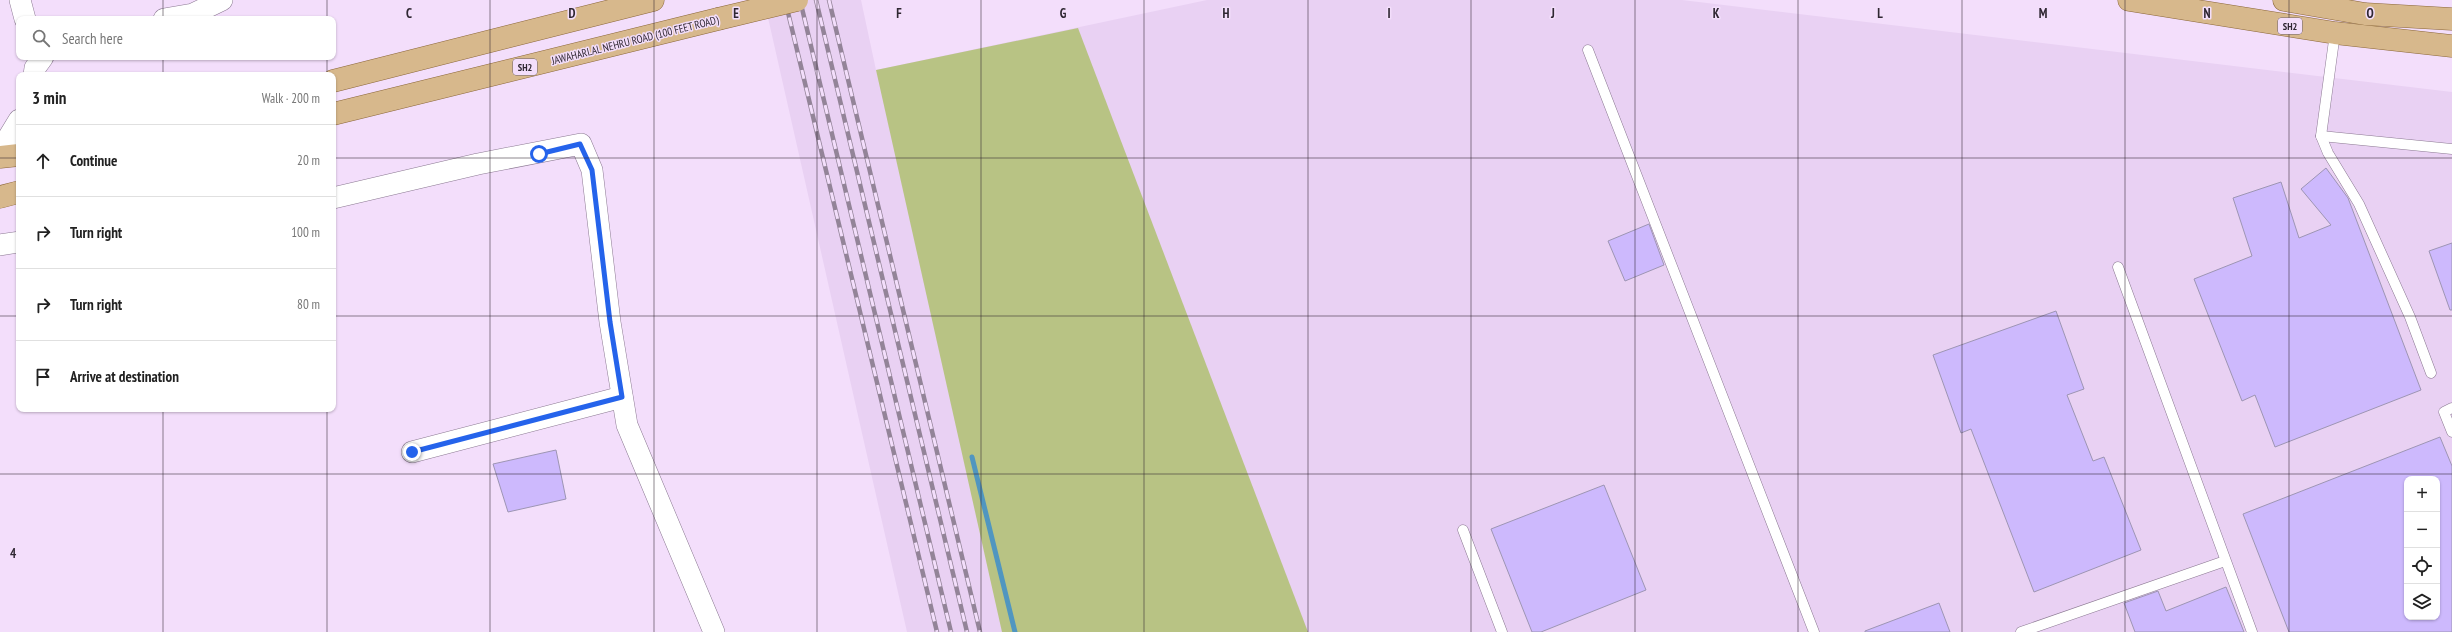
<!DOCTYPE html>
<html lang="en">
<head>
<meta charset="utf-8">
<style>
	:root { --surface:#fff; --page:#f2f2f2; --text:#222; --muted:#767676; --line:#e0e0e0 }
	body { margin:0; font-family:"PT Sans Narrow",sans-serif; background:var(--page); color:var(--text) }
	.controls { position:absolute; right:12px; bottom:12px; display:grid; overflow:hidden; border-radius:8px; box-shadow:0 1px 3px #0004 }
	.controls button { width:36px; height:36px; display:grid; place-items:center; padding:0; border:0; border-bottom:1px solid var(--line); background:var(--surface); color:var(--text); font:20px sans-serif }
	.stop { position:absolute; width:12px; height:12px; margin:-9px; border:3px solid #2563eb; border-radius:50%; background:#fff }
	.stop.end { background:#2563eb; border-color:#fff; box-shadow:0 1px 4px #0008 }
	.list { margin:0; padding:0; list-style:none }
	h2 { display:flex; justify-content:space-between; align-items:center; height:52px; margin:0; padding:0 16px; font-size:17px }
	h2 small { font-size:13px; font-weight:400; color:var(--muted) }
	.list li { display:grid; grid-template-columns:26px 1fr auto; gap:12px; align-items:center; box-sizing:border-box; height:72px; padding:0 16px; border-top:1px solid var(--line) }
	.list b { display:block; font-size:15px; white-space:nowrap }
	.list em { font-size:13px; font-style:normal; color:var(--muted) }
	.icon { flex:none; width:22px; height:22px; fill:none; stroke:currentColor; stroke-width:2; stroke-linecap:round; stroke-linejoin:round }
	.map { position:relative; flex:none; width:2452px; height:632px; overflow:hidden }
	.search { position:absolute; background:var(--surface); box-shadow:0 1px 3px #0004; left:16px; top:16px; width:320px; height:44px; display:flex; align-items:center; gap:10px; box-sizing:border-box; padding:0 14px; border-radius:8px; color:var(--muted); font-size:15px }
	.panel { position:absolute; background:var(--surface); box-shadow:0 1px 3px #0004; left:16px; top:72px; width:320px; height:340px; border-radius:8px }
	.map>svg:first-child { display:block }
	.built { fill:#e9d1f3; fill-rule:evenodd }
	.green { fill:#b8c384 }
	.lines { fill:none; stroke-linecap:round; stroke-linejoin:round }
	.stream { stroke:#5096c0; stroke-width:5 }
	.building { fill:#cdb9fd; stroke:#9d95b3; fill-rule:evenodd }
	.lane-casing { stroke:#8b7992; stroke-width:11 }
	.street-casing { stroke:#8b7992; stroke-width:22 }
	.primary-casing { stroke:#8b673a; stroke-width:23 }
	.lane { stroke:#fff; stroke-width:10 }
	.street { stroke:#fff; stroke-width:21 }
	.primary { stroke:#d7b88c; stroke-width:22 }
	.rail-casing { stroke:#938498; stroke-width:4.5 }
	.rail { stroke:#f3defb; stroke-width:3; stroke-dasharray:9; stroke-linecap:butt }
	.primary-bridge-casing { stroke:#8b673a; stroke-width:23; stroke-linecap:butt }
	.primary-bridge { stroke:#d7b88c; stroke-width:22 }
	.route { stroke:#2563eb; stroke-width:5 }
	.grid { fill:none; stroke:#2f2732; stroke-width:1; stroke-opacity:0.55 }
	.labels { text-anchor:middle; stroke-width:3; stroke-linejoin:round; paint-order:stroke }
	.shield { fill:#f3defb; stroke:#6a5e6e; stroke-width:1 }
	.shield-label { font-size:10px; font-weight:bold; fill:#2f2732 }
	.street-label { font-size:11px; fill:#2f2732; stroke:#f3defb }
	.grid-label { font-size:13px; text-anchor:middle; font-weight:bold; fill:#2f2732; stroke:#f3defb; stroke-width:3; stroke-linejoin:round; paint-order:stroke }
</style>
</head>
<body>
<div class="map">
<svg width="2452" height="632" viewBox="0 0 2452 632">
	<rect width="100%" height="100%" fill="#f3defb"/>
	<!-- built -->
	<path class="built" d="M764 0H861L876 70 1207 0H1682L2452 92V632H907ZM2407 479H2437V617H2407Z"/>
	<!-- green -->
	<polygon class="green" points="1078,28 1308,632 1002,632 876,70"/>
	<g class="lines">
		<!-- stream -->
		<polyline class="stream" points="972,457 1015,632"/>
	</g>
	<!-- building -->
	<g class="building">
		<polygon points="2326,168 2348,198 2421,390 2275,447 2255,395 2242,401 2194,279 2252,256 2233,198 2281,182 2299,238 2331,225 2301,189"/>
		<polygon points="1649,224 1664,265 1625,281 1608,241"/>
		<polygon points="2452,243 2452,310 2450,310 2429,251"/>
		<polygon points="2056,311 2084,389 2067,395 2093,461 2104,457 2141,550 2034,592 1971,429 1961,433 1933,355"/>
		<path d="M2440 437 2452 466V632H2289L2243 514ZM2407 479H2437V617H2407Z"/>
		<polygon points="556,450 566,499 508,512 493,464"/>
		<polygon points="1604,485 1646,590 1541,632 1532,632 1491,529"/>
		<polygon points="2226,587 2244,632 2135,632 2124,603 2158,591 2166,611"/>
		<polygon points="1939,603 1950,632 1865,632 1865,631"/>
	</g>
	<g class="lines">
		<!-- lane casing -->
		<g class="lane-casing">
			<g id="lane">
				<polyline points="2335,33 2321,136 2328,153 2359,204 2410,317 2431,373"/>
				<polyline points="1588,50 1814,632"/>
				<polyline points="2321,136 2452,149"/>
				<polyline points="2118,267 2252,632"/>
				<polyline points="2452,408 2444,412 2452,432"/>
				<polyline points="1463,530 1502,632"/>
				<polyline points="2021,632 2225,561"/>
			</g>
		</g>
		<!-- street casing -->
		<g class="street-casing">
			<g id="street">
				<polyline points="20,0 25,19"/>
				<polyline points="164,19 193,14 222,0"/>
				<polyline points="34,75 35,68 43,57"/>
				<polyline points="0,151 19,120"/>
				<polyline points="333,198 478,164 581,144 592,170 610,322 627,425 714,632"/>
				<polyline points="0,245 19,242"/>
				<polyline points="412,452 622,397"/>
			</g>
		</g>
		<!-- primary casing -->
		<g class="primary-casing">
			<g id="primary">
				<polyline points="2129,0 2335,33 2452,46"/>
				<polyline points="2284,0 2365,14 2452,19"/>
				<polyline points="333,81 653,0"/>
				<polyline points="333,114 718,19"/>
				<polyline points="0,157 19,155"/>
				<polyline points="0,197 19,192"/>
			</g>
		</g>
		<!-- lane -->
		<use href="#lane" class="lane"/>
		<!-- street -->
		<use href="#street" class="street"/>
		<!-- primary -->
		<use href="#primary" class="primary"/>
		<!-- rail casing -->
		<g class="rail-casing">
			<g id="rail">
				<polyline points="785,0 937,632"/>
				<polyline points="800,0 951,632"/>
				<polyline points="816,0 967,632"/>
				<polyline points="829,0 980,632"/>
			</g>
		</g>
		<!-- rail -->
		<use href="#rail" class="rail"/>
		<!-- primary-bridge casing -->
		<g class="primary-bridge-casing">
			<polyline id="primary-bridge" points="718,19 797,0"/>
		</g>
		<!-- primary-bridge -->
		<use href="#primary-bridge" class="primary-bridge"/>
	</g>
	<g class="lines">
		<!-- route -->
		<polyline class="route" points="412,452 622,397 610,322 592,170 580,144 539,154"/>
	</g>
	<!-- grid -->
	<path class="grid" d="M163 0V19M327 0V19M490 0V632M654 0V632M817 0V632M981 0V632M1144 0V632M1308 0V632M1471 0V632M1635 0V632M1798 0V632M1962 0V632M2125 0V632M2289 0V632M163 57V75M327 57V75M0 158H19M333 158H2452M0 316H19M333 316H2452M163 409V632M327 409V632M0 474H2452"/>
	<g class="labels">
		<!-- shield labels -->
		<g class="shield">
			<rect x="2278" y="18" width="24" height="16" rx="3"/>
			<rect x="513" y="59" width="24" height="16" rx="3"/>
		</g>
		<g class="shield-label">
			<text x="2290" y="30">SH2</text>
			<text x="525" y="71">SH2</text>
		</g>
		<!-- street labels -->
		<g class="street-label">
			<text transform="translate(635 40) rotate(-14)" y="4">JAWAHARLAL NEHRU ROAD (100 FEET ROAD)</text>
		</g>
	</g>
	<g class="grid-label">
		<text x="409" y="18">C</text>
		<text x="572" y="18">D</text>
		<text x="736" y="18">E</text>
		<text x="899" y="18">F</text>
		<text x="1063" y="18">G</text>
		<text x="1226" y="18">H</text>
		<text x="1389" y="18">I</text>
		<text x="1553" y="18">J</text>
		<text x="1716" y="18">K</text>
		<text x="1880" y="18">L</text>
		<text x="2043" y="18">M</text>
		<text x="2207" y="18">N</text>
		<text x="2370" y="18">O</text>
		<text x="13" y="558">4</text>
	</g>
</svg>
<div class="controls">
<button>+</button>
<button>−</button>
<button><svg class="icon" aria-label="locate" viewBox="0 0 24 24"><circle cx="12" cy="12" r="6"/><path d="M12 2v4M12 18v4M2 12h4M18 12h4"/></svg></button>
<button><svg class="icon" aria-label="layers" viewBox="0 0 24 24"><path d="M12 4l9 5-9 5-9-5zM3 14l9 5 9-5"/></svg></button>
</div>
<div class="stop" style="left:539px;top:154px"></div>
<div class="stop end" style="left:412px;top:452px"></div>
<div class="search"><svg class="icon" aria-label="search" viewBox="0 0 24 24"><circle cx="10" cy="10" r="6"/><path d="M15 15l6 6"/></svg>Search here</div>
<section class="panel">
<h2>3 min<small>Walk · 200 m</small></h2>
<ul class="list">
<li><svg class="icon" aria-label="ahead" viewBox="0 0 24 24"><path d="M12 20V5M6 11l6-6 6 6"/></svg><div><b>Continue</b></div><em>20 m</em></li>
<li><svg class="icon" aria-label="right" viewBox="0 0 24 24"><path d="M7 20v-9h11M14 6l5 5-5 5"/></svg><div><b>Turn right</b></div><em>100 m</em></li>
<li><svg class="icon" aria-label="right" viewBox="0 0 24 24"><path d="M7 20v-9h11M14 6l5 5-5 5"/></svg><div><b>Turn right</b></div><em>80 m</em></li>
<li><svg class="icon" aria-label="arrive" viewBox="0 0 24 24"><path d="M6 21V4h12l-3 4 3 4H6"/></svg><div><b>Arrive at destination</b></div></li>
</ul>
</section>
</div>
</body>
</html>
